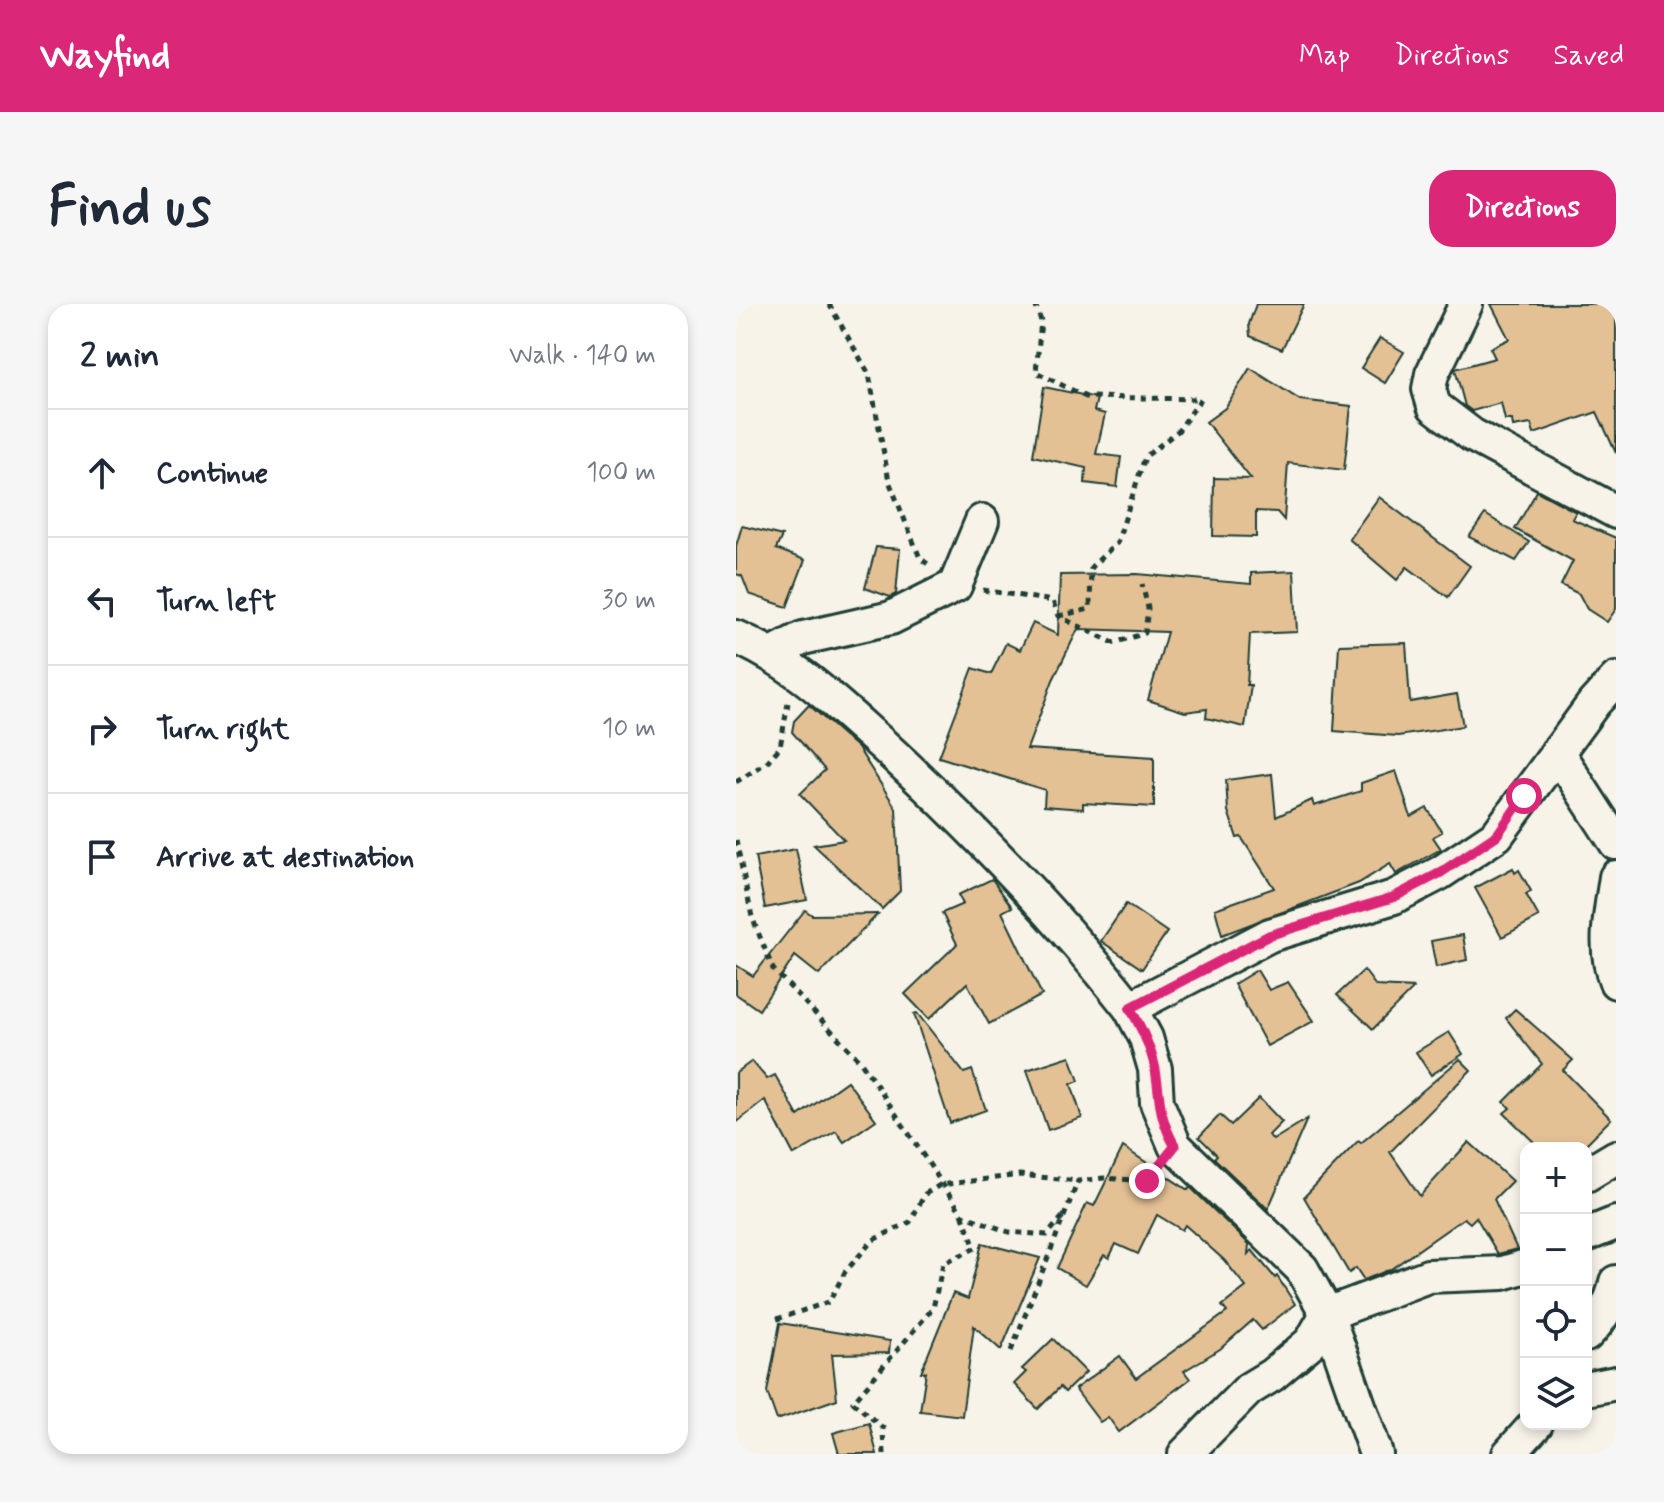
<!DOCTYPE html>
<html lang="en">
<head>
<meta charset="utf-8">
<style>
	:root { --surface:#fff; --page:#f6f6f7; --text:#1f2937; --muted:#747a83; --line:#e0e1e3; --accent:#db2777 }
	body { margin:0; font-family:Mynerve,sans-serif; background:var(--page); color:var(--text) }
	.controls { position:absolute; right:24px; bottom:24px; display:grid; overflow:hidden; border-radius:16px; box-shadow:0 4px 12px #0003 }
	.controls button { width:72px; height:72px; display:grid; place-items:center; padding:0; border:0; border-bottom:2px solid var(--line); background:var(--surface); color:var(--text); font:40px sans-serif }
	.stop { position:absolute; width:24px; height:24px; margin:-18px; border:6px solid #db2777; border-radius:50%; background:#fff }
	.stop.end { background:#db2777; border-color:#fff; box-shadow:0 2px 8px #0008 }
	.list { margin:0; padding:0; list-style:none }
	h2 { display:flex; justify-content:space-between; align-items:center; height:104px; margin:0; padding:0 32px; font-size:34px }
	h2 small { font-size:26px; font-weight:400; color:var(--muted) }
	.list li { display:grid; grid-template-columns:52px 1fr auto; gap:24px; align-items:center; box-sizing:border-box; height:128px; padding:0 32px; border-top:2px solid var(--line) }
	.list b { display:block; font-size:30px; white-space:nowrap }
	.list em { font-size:26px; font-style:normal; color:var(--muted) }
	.icon { flex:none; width:44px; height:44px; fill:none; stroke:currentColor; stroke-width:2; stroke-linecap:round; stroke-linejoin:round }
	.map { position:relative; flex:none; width:880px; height:1150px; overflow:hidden; border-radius:24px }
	header { display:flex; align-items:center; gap:48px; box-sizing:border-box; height:112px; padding:0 40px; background:var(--accent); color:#fff }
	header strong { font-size:38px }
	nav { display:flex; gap:44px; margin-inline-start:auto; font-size:28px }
	.intro { display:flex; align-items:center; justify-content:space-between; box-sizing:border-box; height:192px; padding:0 48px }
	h1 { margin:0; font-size:56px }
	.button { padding:20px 36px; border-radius:24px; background:var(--accent); color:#fff; font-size:28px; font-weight:700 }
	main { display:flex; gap:48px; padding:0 48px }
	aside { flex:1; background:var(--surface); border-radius:24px; box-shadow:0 4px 12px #0003 }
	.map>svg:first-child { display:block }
	.building { fill:#e4c095; stroke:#1f3d34; stroke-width:2 }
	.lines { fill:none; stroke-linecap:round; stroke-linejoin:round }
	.minor-casing { stroke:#1f3d34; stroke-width:38 }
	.path { stroke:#1f3d34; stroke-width:5; stroke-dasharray:6 6; stroke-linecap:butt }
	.minor { stroke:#f7f3e8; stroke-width:32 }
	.route { stroke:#db2777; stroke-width:10 }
</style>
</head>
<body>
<header>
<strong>Wayfind</strong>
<nav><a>Map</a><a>Directions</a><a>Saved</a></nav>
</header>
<div class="intro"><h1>Find us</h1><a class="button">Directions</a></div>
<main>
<aside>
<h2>2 min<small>Walk · 140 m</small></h2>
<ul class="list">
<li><svg class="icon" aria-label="ahead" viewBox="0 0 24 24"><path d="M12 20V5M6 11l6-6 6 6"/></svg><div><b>Continue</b></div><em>100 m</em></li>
<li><svg class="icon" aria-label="left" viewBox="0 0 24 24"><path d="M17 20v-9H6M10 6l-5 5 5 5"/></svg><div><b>Turn left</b></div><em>30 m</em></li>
<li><svg class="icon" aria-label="right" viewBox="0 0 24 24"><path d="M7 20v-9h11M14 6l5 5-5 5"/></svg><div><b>Turn right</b></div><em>10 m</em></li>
<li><svg class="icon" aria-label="arrive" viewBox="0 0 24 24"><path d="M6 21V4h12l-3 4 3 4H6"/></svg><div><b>Arrive at destination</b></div></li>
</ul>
</aside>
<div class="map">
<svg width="880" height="1150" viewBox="0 0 880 1150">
	<rect width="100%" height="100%" fill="#f7f3e8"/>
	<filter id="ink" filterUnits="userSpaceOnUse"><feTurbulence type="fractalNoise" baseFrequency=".0125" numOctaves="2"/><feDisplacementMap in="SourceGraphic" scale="16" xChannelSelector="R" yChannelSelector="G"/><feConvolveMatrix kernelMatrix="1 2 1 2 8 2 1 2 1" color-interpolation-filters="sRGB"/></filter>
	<g filter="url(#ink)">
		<!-- building -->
		<g class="building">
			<polygon points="520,0 568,0 546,45 514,32 513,20"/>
			<polygon points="755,0 880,0 880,149 861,108 798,130 795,120 777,123 776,116 769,116 765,99 736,107 729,102 719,65 759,54 754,44 773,35"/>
			<polygon points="644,34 668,48 649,79 625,64"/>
			<polygon points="514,64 564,96 615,102 608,166 552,159 548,216 541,208 520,207 520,233 477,232 478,174 515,175 470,118 489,104"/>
			<polygon points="308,83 361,94 358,107 369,110 360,150 385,153 381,183 349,179 350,164 297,152"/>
			<polygon points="801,187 840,208 836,215 880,234 880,305 871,318 851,305 843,290 825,281 837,257 779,225"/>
			<polygon points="643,193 734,262 712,293 671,263 661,276 613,235"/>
			<polygon points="749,210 793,238 780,257 733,233"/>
			<polygon points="6,222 46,232 40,245 69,256 51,303 13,290 6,272 0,270 0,242"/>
			<polygon points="140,243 164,245 160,290 154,293 129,284"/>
			<polygon points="558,267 561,328 514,330 511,381 515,381 509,423 470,414 471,405 449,408 412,396 431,328 342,325 317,376 291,445 418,453 418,503 347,499 347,505 308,502 309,486 203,453 237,364 255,370 270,339 284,346 297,319 322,331 324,271 401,270 515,280 515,269"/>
			<polygon points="670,339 674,398 721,390 727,422 662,432 598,427 603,341"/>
			<polygon points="73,401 122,444 160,504 164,587 146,605 78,541 108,536 64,490 89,466 56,428 58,417"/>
			<polygon points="660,467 675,513 691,504 706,528 697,533 705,545 660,570 654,560 623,579 486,631 479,605 538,584 505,533 501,534 492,507 490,476 536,470 540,513 576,496 578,502 625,487 625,479"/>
			<polygon points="60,545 71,596 29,604 19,553"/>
			<polygon points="777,564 779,569 783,566 795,587 790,590 803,613 766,633 739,584"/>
			<polygon points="256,575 276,603 266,608 306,691 253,720 231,679 193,715 169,690 221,640 206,609 227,600 222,591"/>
			<polygon points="390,600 431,628 406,665 365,637"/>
			<polygon points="69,606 76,611 142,610 83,671 59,652 23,706 0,690 0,661 17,672"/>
			<polygon points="727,631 731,656 700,663 695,637"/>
			<polygon points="521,666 533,686 552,678 578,717 531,742 498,680"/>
			<polygon points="628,666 640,682 678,684 637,725 601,691"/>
			<polygon points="779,705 837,756 827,766 875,815 846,844 804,844 768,809 774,804 768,798 806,760 770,714"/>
			<polygon points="181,709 228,769 236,766 250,806 214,819 178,710"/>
			<polygon points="713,728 727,750 695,771 680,748"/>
			<polygon points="334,752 343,777 335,780 346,814 312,826 291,766"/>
			<polygon points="724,755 735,766 654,848 684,892 733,838 776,877 758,895 781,945 762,950 740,913 734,919 728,914 655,965 628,976 620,964 613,969 568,893 622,837 625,839"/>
			<polygon points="16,757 31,775 39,771 62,812 111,777 140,816 108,838 100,827 58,851 29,796 0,819 0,769"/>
			<polygon points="523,794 546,818 533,831 537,836 571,815 532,905 478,854 481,851 463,833 484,811 495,821"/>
			<polygon points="387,843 452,886 454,883 513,940 512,950 516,946 539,974 541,972 559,1000 526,1026 517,1016 484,1045 448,1067 454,1075 383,1128 372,1113 364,1118 339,1085 384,1052 400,1074 491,1008 486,1002 510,983 488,956 449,921 446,926 421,911 402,950 380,940 373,954 368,951 350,981 321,964 351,899 358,902"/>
			<polygon points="246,939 304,954 265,1046 238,1022 226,1112 184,1107 190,1068 185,1068 217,989 232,995"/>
			<polygon points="44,1019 154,1037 153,1049 96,1050 101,1095 41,1116 31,1088"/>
			<polygon points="317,1035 350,1068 329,1088 324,1083 302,1105 278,1080 290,1068 286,1065"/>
			<polygon points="133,1119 141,1150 103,1150 97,1129"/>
		</g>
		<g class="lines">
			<!-- minor casing -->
			<g class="minor-casing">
				<g id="minor">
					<polyline points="730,0 696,70 693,85 698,102 736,131 880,208"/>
					<path d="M0 333C58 358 100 399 147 441 236 523 320 610 394 704L410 734 419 765 421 799 439 842 566 965 591 1010 640 1150"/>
					<polyline points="38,349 67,334 155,314 219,282 246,217"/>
					<polyline points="821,448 880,539"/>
					<path d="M880 573C875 609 866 644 880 678"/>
					<polyline points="394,704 534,631 658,593 704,569 761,531 858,399 880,375"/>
					<polyline points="850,871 880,853"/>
					<polyline points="850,931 880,919"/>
					<path d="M850 1031C865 1016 876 1000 880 978"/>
					<polyline points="850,1085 880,1079"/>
					<polyline points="449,1150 513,1085 536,1071 575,1038 591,1010 692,972 767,969 790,962"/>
					<polyline points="773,1150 800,1120"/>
				</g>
			</g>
			<!-- path -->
			<g class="path">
				<polyline points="93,0 133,70 153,177 184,254 193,261"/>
				<polyline points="299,0 305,17 300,68 350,93 464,95"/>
				<polyline points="247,286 317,297 322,312 378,339 409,329 412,304 406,280"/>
				<polyline points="322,312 354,305 355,263 381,239 409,153 442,127 465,95"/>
				<polyline points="0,478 30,459 44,443 52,399"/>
				<polyline points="0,536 16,613 37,665 125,758 227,911 273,928 311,931 329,910"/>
				<polyline points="41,1015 93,998 109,968 137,936 174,918 189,890 204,881 284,871 342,877"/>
				<polyline points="275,1047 342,877 368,874 411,877 421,864"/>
				<polyline points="148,1150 147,1124 117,1098 197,1004 207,960 239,944 227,912"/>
			</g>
			<!-- minor -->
			<use href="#minor" class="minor"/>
		</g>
	</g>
	<g class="lines" filter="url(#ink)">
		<!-- route -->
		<path class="route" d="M411 877 439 842C421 810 425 795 419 763 414 741 405 723 394 704L534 631 658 593 704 569 761 531 788 492"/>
	</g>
</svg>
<div class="controls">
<button>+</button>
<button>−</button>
<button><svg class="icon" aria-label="locate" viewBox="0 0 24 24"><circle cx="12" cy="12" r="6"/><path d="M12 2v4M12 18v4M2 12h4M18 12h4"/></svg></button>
<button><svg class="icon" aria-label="layers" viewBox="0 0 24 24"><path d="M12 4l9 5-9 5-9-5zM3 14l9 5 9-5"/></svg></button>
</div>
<div class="stop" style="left:788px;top:492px"></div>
<div class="stop end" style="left:411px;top:877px"></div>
</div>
</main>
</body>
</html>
